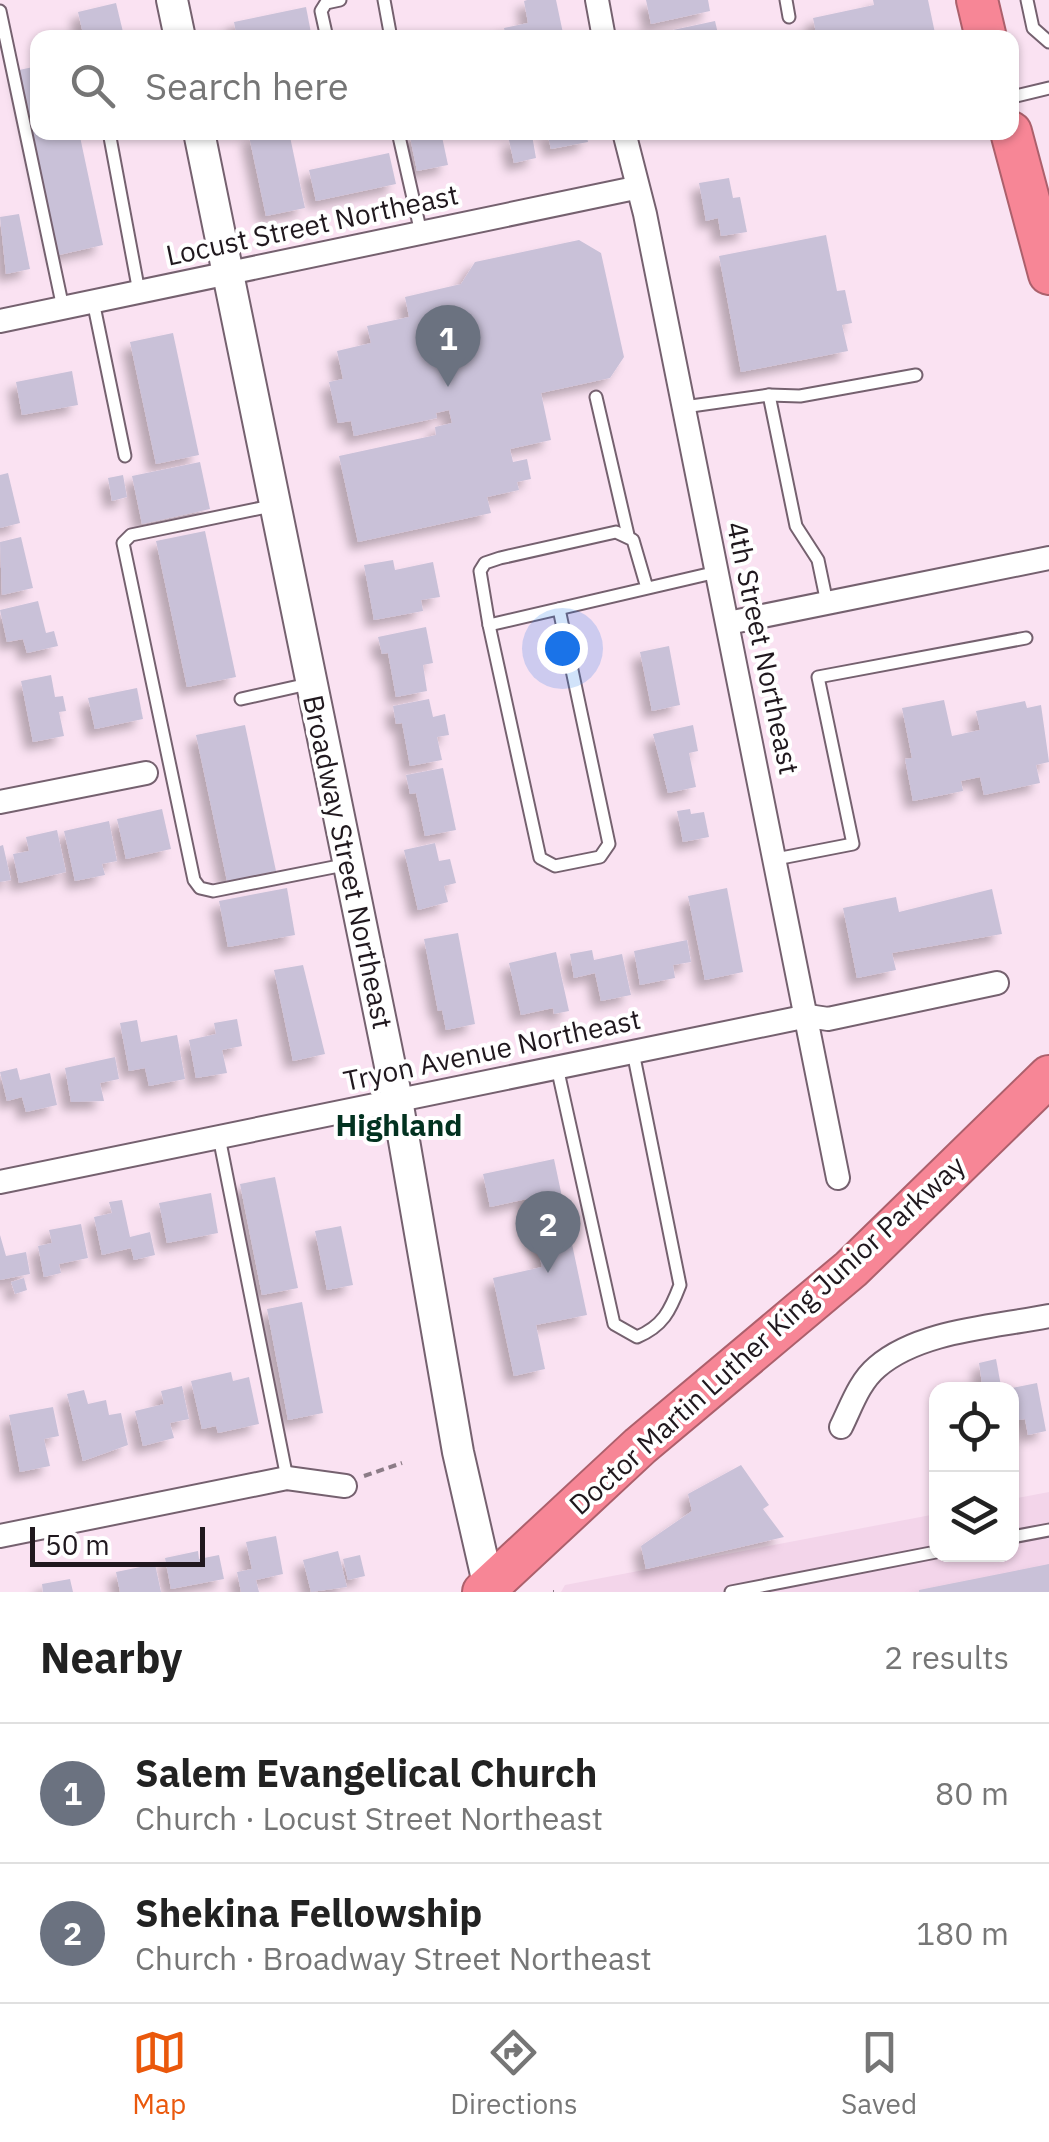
<!DOCTYPE html>
<html lang="en">
<head>
<meta charset="utf-8">
<style>
	:root { --surface:#fff; --page:#f2f2f2; --text:#222; --muted:#767676; --line:#e0e0e0; --accent:#ea580c }
	body { margin:0; font-family:"IBM Plex Sans",sans-serif; background:var(--page); color:var(--text) }
	.controls { position:absolute; right:30px; bottom:30px; display:grid; overflow:hidden; border-radius:20px; box-shadow:0 2px 8px #0004 }
	.controls button { width:90px; height:90px; display:grid; place-items:center; padding:0; border:0; border-bottom:2px solid var(--line); background:var(--surface); color:var(--text); font:50px sans-serif }
	.scale { position:absolute; left:30px; bottom:25px; width:175px; box-sizing:border-box; padding-left:10px; border:5px solid #20181e; border-top:0; font-size:28px; line-height:35px; white-space:nowrap; color:#20181e; -webkit-text-stroke:8px #fff; paint-order:stroke }
	.you { position:absolute; left:562px; top:648px; width:35px; height:35px; margin:-25px; border:8px solid #fff; border-radius:50%; background:#1a73e8; box-shadow:0 0 0 15px #1a73e833 }
	.badge { display:grid; place-items:center; width:65px; height:65px; border-radius:50%; background:var(--accent); color:#fff; font-size:32px; font-weight:700 }
	.pin { position:absolute; translate:-50% -82px; filter:drop-shadow(0 2px 5px #0008) }
	.pin::after { content:''; position:absolute; top:52px; width:35px; height:30px; background:inherit; clip-path:polygon(0 0,100% 0,50% 100%) }
	.list { margin:0; padding:0; list-style:none }
	h2 { display:flex; justify-content:space-between; align-items:center; height:130px; margin:0; padding:0 40px; font-size:42px }
	h2 small { font-size:32px; font-weight:400; color:var(--muted) }
	.list li { display:grid; grid-template-columns:65px 1fr auto; gap:30px; align-items:center; box-sizing:border-box; height:140px; padding:0 40px; border-top:2px solid var(--line) }
	.list b { display:block; font-size:38px; white-space:nowrap }
	.list p { margin:0; font-size:32px; white-space:nowrap; color:var(--muted) }
	.list em { font-size:32px; font-style:normal; color:var(--muted) }
	.icon { flex:none; width:55px; height:55px; fill:none; stroke:currentColor; stroke-width:2; stroke-linecap:round; stroke-linejoin:round }
	.map { position:relative; flex:none; width:1049px; height:1592px; overflow:hidden }
	.search { position:absolute; background:var(--surface); box-shadow:0 2px 8px #0004; left:30px; right:30px; top:30px; height:110px; display:flex; align-items:center; gap:25px; box-sizing:border-box; padding:0 35px; border-radius:20px; color:var(--muted); font-size:38px }
	.sheet { height:410px; background:var(--surface) }
	nav { display:flex; justify-content:space-around; align-items:center; box-sizing:border-box; height:140px; border-top:2px solid var(--line); background:var(--surface); font-size:28px; color:var(--muted) }
	nav a { display:grid; justify-items:center; gap:5px }
	nav .on { color:var(--accent) }
	.map>svg:first-child { display:block }
	.built { fill:#f3d5ea }
	.building { fill:#c9c1d8; filter:url(#shadow) }
	.lines { fill:none; stroke-linecap:round; stroke-linejoin:round }
	.lane-casing { stroke:#75616f; stroke-width:15 }
	.street-casing { stroke:#75616f; stroke-width:26 }
	.secondary-casing { stroke:#75616f; stroke-width:34 }
	.highway-casing { stroke:#ac606c; stroke-width:44 }
	.path { stroke:#8c7c87; stroke-width:4; stroke-dasharray:8 5; stroke-linecap:butt }
	.lane { stroke:#fff; stroke-width:11 }
	.street { stroke:#fff; stroke-width:22 }
	.secondary { stroke:#fff; stroke-width:30 }
	.highway { stroke:#f78696; stroke-width:40 }
	.labels { text-anchor:middle; stroke-width:8; stroke-linejoin:round; paint-order:stroke }
	.street-label { font-size:28px; fill:#20181e; stroke:#fff }
	.neighbourhood-label { font-size:30px; font-weight:bold; fill:#023220; stroke:#fff }
</style>
</head>
<body>
<div class="map">
<svg width="1049" height="1592" viewBox="0 0 1049 1592">
	<defs>
		<filter id="shadow"><feDropShadow dx="-8" dy="8" stdDeviation="5" flood-color="#0004"/></filter>
	</defs>
	<rect width="100%" height="100%" fill="#fae2f2"/>
	<!-- built -->
	<polygon class="built" points="1049,1492 1049,1592 561,1592 565,1585 936,1514 936,1554 1012,1554 1012,1499"/>
	<!-- building -->
	<g class="building">
		<polygon points="527,0 556,0 564,38 506,38 504,28 528,23 524,1"/>
		<polygon points="646,0 708,0 710,11 651,24"/>
		<polygon points="873,0 928,0 936,38 817,38 813,18 874,5"/>
		<polygon points="116,3 123,32 84,38 78,12"/>
		<polygon points="306,7 312,38 237,38 234,22"/>
		<polygon points="715,21 719,38 660,38 659,33"/>
		<polygon points="38,66 38,132 79,132 103,245 59,255 19,70"/>
		<polygon points="267,132 289,132 305,208 266,216 249,136"/>
		<polygon points="409,132 441,132 448,165 417,171"/>
		<polygon points="547,132 586,132 588,142 551,149"/>
		<polygon points="532,135 536,158 514,163 509,140"/>
		<polygon points="389,153 396,184 316,201 309,170"/>
		<polygon points="729,178 733,198 740,197 747,232 721,236 718,218 706,221 699,183"/>
		<polygon points="19,214 30,269 6,274 0,217"/>
		<polygon points="826,235 837,291 845,290 852,323 842,325 848,351 741,372 719,256"/>
		<polygon points="579,240 601,253 624,357 610,378 541,393 551,440 510,449 513,462 527,459 531,479 517,482 519,490 487,497 491,513 358,542 339,456 436,435 435,427 452,423 449,410 436,413 437,418 354,436 351,421 338,423 329,382 343,379 337,351 371,343 367,326 409,317 405,297 461,284 475,262"/>
		<polygon points="173,333 199,455 156,464 130,342"/>
		<polygon points="72,371 78,405 22,415 16,382"/>
		<polygon points="200,462 210,509 142,524 132,476"/>
		<polygon points="8,473 20,523 0,528 0,475"/>
		<polygon points="123,475 127,497 112,501 108,478"/>
		<polygon points="205,531 236,677 187,687 156,541"/>
		<polygon points="21,537 33,588 2,595 0,542"/>
		<polygon points="393,560 395,570 433,562 440,597 421,600 423,611 374,620 364,565"/>
		<polygon points="38,601 46,633 54,631 58,646 27,653 23,639 7,642 0,610"/>
		<polygon points="426,627 433,663 423,665 427,691 396,697 388,653 382,654 378,637"/>
		<polygon points="669,646 680,705 652,711 640,652"/>
		<polygon points="51,675 55,697 63,696 66,711 59,712 64,736 33,742 21,681"/>
		<polygon points="137,688 143,719 95,729 88,698"/>
		<polygon points="429,699 433,717 445,714 449,735 437,737 442,760 410,766 402,723 396,724 393,706"/>
		<polygon points="944,700 952,736 980,730 976,711 1025,701 1027,708 1041,705 1049,762 1036,765 1040,783 984,795 980,777 961,781 963,791 913,801 905,759 912,758 902,708"/>
		<polygon points="245,725 276,871 227,881 196,735"/>
		<polygon points="693,725 698,751 689,753 696,787 668,793 653,734"/>
		<polygon points="443,768 456,830 425,836 416,793 410,794 406,775"/>
		<polygon points="162,809 171,849 126,859 117,819"/>
		<polygon points="690,809 691,814 704,812 709,837 683,842 677,811"/>
		<polygon points="109,821 117,861 102,864 105,875 75,881 64,831"/>
		<polygon points="57,830 66,872 19,883 13,854 29,851 26,837"/>
		<polygon points="435,843 439,861 450,859 456,883 444,886 448,902 418,910 404,850"/>
		<polygon points="3,845 11,880 0,882 0,846"/>
		<polygon points="287,888 295,935 228,947 219,901"/>
		<polygon points="727,888 743,972 705,980 688,896"/>
		<polygon points="992,889 1002,934 892,953 896,970 857,978 843,908 896,897 899,912"/>
		<polygon points="458,933 475,1024 446,1030 442,1010 438,1011 424,939"/>
		<polygon points="687,940 691,962 673,965 675,978 640,985 634,951"/>
		<polygon points="592,950 594,960 622,954 631,995 601,1001 595,973 574,978 570,954"/>
		<polygon points="556,952 569,1011 554,1014 553,1008 521,1015 509,963"/>
		<polygon points="303,965 325,1054 293,1061 274,970"/>
		<polygon points="237,1019 242,1046 222,1050 227,1073 196,1078 189,1040 216,1034 214,1023"/>
		<polygon points="137,1020 141,1042 177,1035 185,1079 149,1086 145,1068 129,1071 120,1023"/>
		<polygon points="115,1057 119,1079 100,1083 104,1101 71,1102 65,1068"/>
		<polygon points="17,1068 20,1080 50,1073 57,1105 26,1112 22,1097 7,1101 0,1072"/>
		<polygon points="554,1159 587,1315 536,1325 545,1369 514,1376 493,1278 542,1267 527,1199 490,1207 483,1174"/>
		<polygon points="275,1177 298,1288 262,1295 240,1184"/>
		<polygon points="211,1193 218,1233 167,1243 159,1203"/>
		<polygon points="122,1200 130,1237 150,1232 155,1255 134,1260 131,1248 102,1255 94,1217 112,1213 109,1202"/>
		<polygon points="81,1224 88,1258 59,1264 61,1273 44,1277 38,1246 52,1243 49,1230"/>
		<polygon points="341,1226 353,1285 327,1290 315,1231"/>
		<polygon points="0,1235 6,1256 26,1252 30,1274 0,1280"/>
		<polygon points="24,1278 27,1290 15,1294 11,1282"/>
		<polygon points="302,1302 323,1413 288,1420 267,1309"/>
		<polygon points="996,1359 1001,1386 983,1390 979,1363"/>
		<polygon points="231,1372 233,1381 249,1377 259,1424 218,1433 216,1426 202,1429 191,1381"/>
		<polygon points="1037,1383 1046,1431 1028,1435 1025,1419 1012,1421 1012,1388"/>
		<polygon points="182,1386 189,1419 170,1423 174,1438 143,1446 135,1411 164,1404 161,1391"/>
		<polygon points="84,1390 88,1404 106,1400 109,1415 121,1413 128,1445 83,1461 67,1394"/>
		<polygon points="53,1407 59,1436 44,1439 50,1466 20,1472 9,1415"/>
		<polygon points="741,1465 769,1505 763,1509 784,1537 646,1569 641,1546 692,1511 688,1494"/>
		<polygon points="276,1536 283,1574 256,1580 259,1592 241,1592 237,1572 252,1569 246,1542"/>
		<polygon points="198,1551 199,1559 219,1555 224,1579 171,1589 165,1558"/>
		<polygon points="338,1551 347,1587 311,1592 303,1560"/>
		<polygon points="360,1555 365,1576 348,1580 343,1559"/>
		<polygon points="155,1564 161,1592 120,1592 116,1572"/>
		<polygon points="1049,1564 1049,1592 919,1592 919,1590"/>
		<polygon points="70,1579 73,1592 43,1592 42,1584"/>
	</g>
	<g class="lines">
		<!-- lane casing -->
		<g class="lane-casing">
			<g id="lane">
				<polyline points="384,0 391,38"/>
				<polyline points="786,0 789,17"/>
				<polyline points="1027,0 1033,28 1049,42"/>
				<polyline points="0,11 63,308"/>
				<polyline points="327,38 321,11 326,3 340,0"/>
				<polyline points="1012,97 1049,88"/>
				<polyline points="109,132 139,292"/>
				<polyline points="398,132 421,233"/>
				<polyline points="93,301 125,456"/>
				<polyline points="769,395 800,396 916,375"/>
				<polyline points="596,397 628,535"/>
				<polyline points="684,407 769,395 796,526 818,560 827,603"/>
				<polyline points="271,506 131,535 123,543 194,880 200,888 213,891 349,864"/>
				<polyline points="647,588 633,540 616,532 500,558 485,563 480,571 489,625 717,572"/>
				<polyline points="489,625 540,858 555,866 600,857 609,844 559,609"/>
				<polyline points="241,699 308,684"/>
				<polyline points="776,859 853,844 818,677 1026,638"/>
				<path d="M557 1067 614 1324 637 1337C663 1326 670 1311 680 1285L633 1052"/>
				<polyline points="219,1137 287,1478"/>
				<polyline points="1012,1537 1049,1530"/>
				<polyline points="731,1592 936,1552"/>
			</g>
		</g>
		<!-- street casing -->
		<g class="street-casing">
			<g id="street">
				<polyline points="597,0 604,38"/>
				<polyline points="624,132 645,214 838,1178"/>
				<polyline points="0,321 635,188"/>
				<polyline points="728,623 1049,558"/>
				<polyline points="0,802 146,773"/>
				<polyline points="0,1182 808,1016 828,1019 997,983"/>
				<path d="M841 1427C851 1407 859 1382 877 1367 920 1330 995 1327 1049 1316"/>
				<polyline points="0,1536 287,1478 345,1486"/>
			</g>
		</g>
		<!-- secondary casing -->
		<g class="secondary-casing">
			<g id="secondary">
				<polyline points="172,0 180,38"/>
				<polyline points="199,132 397,1100 458,1452 490,1592"/>
			</g>
		</g>
		<!-- highway casing -->
		<g class="highway-casing">
			<g id="highway">
				<polyline points="977,0 986,38"/>
				<polyline points="1011,132 1049,274"/>
				<polyline points="483,1592 640,1446 851,1269 1049,1076"/>
			</g>
		</g>
		<!-- path -->
		<g class="path">
			<polyline points="364,1476 402,1463"/>
			<polyline points="553,1592 554,1592"/>
		</g>
		<!-- lane -->
		<use href="#lane" class="lane"/>
		<!-- street -->
		<use href="#street" class="street"/>
		<!-- secondary -->
		<use href="#secondary" class="secondary"/>
		<!-- highway -->
		<use href="#highway" class="highway"/>
	</g>
	<g class="labels">
		<!-- street labels -->
		<g class="street-label">
			<text transform="translate(312 225) rotate(-12)" y="10">Locust Street Northeast</text>
			<text transform="translate(763 648) rotate(78)" y="10">4th Street Northeast</text>
			<text transform="translate(348 862) rotate(78)" y="10">Broadway Street Northeast</text>
			<text transform="translate(492 1050) rotate(-12)" y="10">Tryon Avenue Northeast</text>
			<text transform="translate(767 1335) rotate(-42)" y="10">Doctor Martin Luther King Junior Parkway</text>
		</g>
		<!-- neighbourhood labels -->
		<g class="neighbourhood-label">
			<text x="399" y="1136">Highland</text>
		</g>
	</g>
</svg>
<div class="controls">
<button><svg class="icon" aria-label="locate" viewBox="0 0 24 24"><circle cx="12" cy="12" r="6"/><path d="M12 2v4M12 18v4M2 12h4M18 12h4"/></svg></button>
<button><svg class="icon" aria-label="layers" viewBox="0 0 24 24"><path d="M12 4l9 5-9 5-9-5zM3 14l9 5 9-5"/></svg></button>
</div>
<div class="scale">50 m</div>
<div class="you"></div>
<div class="pin badge" style="left:448px;top:387px;background:#6b7280">1</div>
<div class="pin badge" style="left:548px;top:1273px;background:#6b7280">2</div>
<div class="search"><svg class="icon" aria-label="search" viewBox="0 0 24 24"><circle cx="10" cy="10" r="6"/><path d="M15 15l6 6"/></svg>Search here</div>
</div>
<section class="sheet">
<h2>Nearby<small>2 results</small></h2>
<ul class="list">
<li><span class="badge" style="background:#6b7280">1</span><div><b>Salem Evangelical Church</b><p>Church · Locust Street Northeast</p></div><em>80 m</em></li>
<li><span class="badge" style="background:#6b7280">2</span><div><b>Shekina Fellowship</b><p>Church · Broadway Street Northeast</p></div><em>180 m</em></li>
</ul>
</section>
<nav>
<a class="on"><svg class="icon" aria-label="map" viewBox="0 0 24 24"><path d="M3 6l6-2 6 2 6-2v14l-6 2-6-2-6 2zM9 4v14M15 6v14"/></svg>Map</a>
<a><svg class="icon" aria-label="directions" viewBox="0 0 24 24"><path d="M12 3l9 9-9 9-9-9zM9 14v-3h6M13 9l2 2-2 2"/></svg>Directions</a>
<a><svg class="icon" aria-label="saved" viewBox="0 0 24 24"><path d="M7 4h10v16l-5-4-5 4z"/></svg>Saved</a>
</nav>
</body>
</html>
